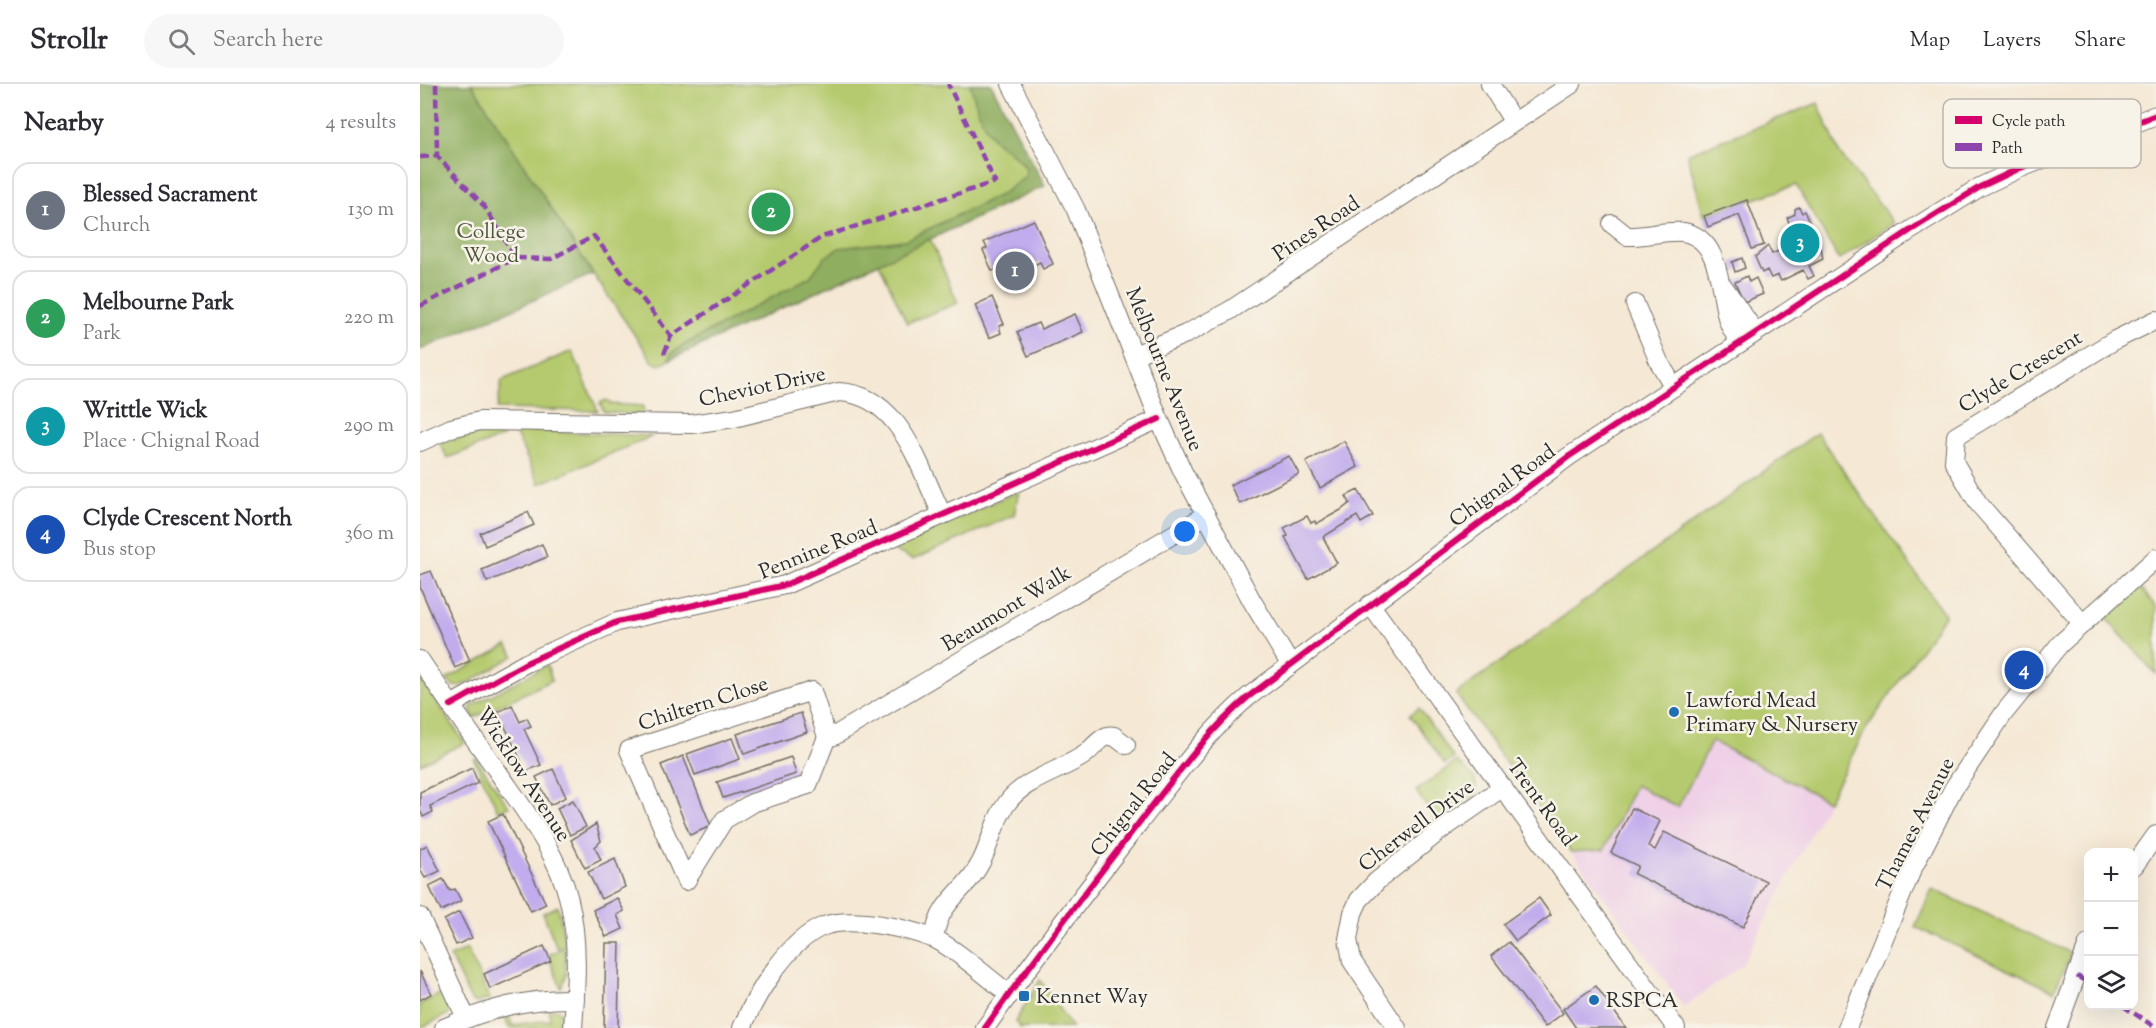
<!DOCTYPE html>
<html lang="en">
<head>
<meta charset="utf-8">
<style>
	:root { --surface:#fff; --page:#f7f7f7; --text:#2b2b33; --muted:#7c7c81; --line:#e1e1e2; --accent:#1f6fb2 }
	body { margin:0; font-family:"Sorts Mill Goudy",serif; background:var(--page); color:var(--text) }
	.controls { position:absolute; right:18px; bottom:18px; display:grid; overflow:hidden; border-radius:12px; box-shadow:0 6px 24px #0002 }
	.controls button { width:54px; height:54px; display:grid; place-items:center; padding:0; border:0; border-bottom:2px solid var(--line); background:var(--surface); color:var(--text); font:30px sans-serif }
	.you { position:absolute; left:765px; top:448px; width:21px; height:21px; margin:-15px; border:4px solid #fff; border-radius:50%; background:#1a73e8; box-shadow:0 0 0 9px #1a73e833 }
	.badge { display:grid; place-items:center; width:39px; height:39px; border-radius:50%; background:var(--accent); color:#fff; font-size:20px; font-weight:700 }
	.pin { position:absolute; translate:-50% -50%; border:3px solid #fff; box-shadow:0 2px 6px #0006 }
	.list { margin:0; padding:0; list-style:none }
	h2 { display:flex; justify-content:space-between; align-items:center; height:78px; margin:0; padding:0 24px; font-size:26px }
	h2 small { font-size:20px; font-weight:400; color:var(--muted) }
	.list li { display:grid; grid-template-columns:39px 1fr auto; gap:18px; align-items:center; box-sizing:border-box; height:96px; margin:0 12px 12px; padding:0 12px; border:2px solid var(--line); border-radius:18px }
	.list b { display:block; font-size:22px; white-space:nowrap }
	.list p { margin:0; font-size:20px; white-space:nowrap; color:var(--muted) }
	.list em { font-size:20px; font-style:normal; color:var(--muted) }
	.icon { flex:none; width:33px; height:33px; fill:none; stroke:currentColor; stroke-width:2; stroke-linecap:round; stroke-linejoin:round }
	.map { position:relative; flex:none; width:1736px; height:944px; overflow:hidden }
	header { display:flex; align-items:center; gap:36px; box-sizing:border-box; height:84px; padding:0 30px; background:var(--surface); border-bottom:2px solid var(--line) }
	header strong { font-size:28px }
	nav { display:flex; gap:33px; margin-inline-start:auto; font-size:21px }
	.search { width:420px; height:54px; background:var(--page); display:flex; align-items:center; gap:15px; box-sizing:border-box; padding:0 21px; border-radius:33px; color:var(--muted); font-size:22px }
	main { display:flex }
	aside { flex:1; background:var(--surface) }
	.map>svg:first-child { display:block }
	.built { fill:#efd0e7 }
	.green { fill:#b5ca6e; stroke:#707a4c; stroke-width:1.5 }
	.forest { fill:#90ae61; stroke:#5e6c46; stroke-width:1.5 }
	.building { fill:#c1aced }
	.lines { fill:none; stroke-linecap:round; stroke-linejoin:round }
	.minor-casing { stroke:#726d66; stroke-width:20 }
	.minor { stroke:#fff; stroke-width:18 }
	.quiet { stroke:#8e44ad; stroke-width:4.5; stroke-dasharray:9 4.5; stroke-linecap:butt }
	.cycleway-casing { stroke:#f7f3e8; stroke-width:10 }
	.cycleway { stroke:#d6006c; stroke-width:6 }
	.poi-dot { fill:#1f6fb2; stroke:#f7f3e8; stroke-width:2 }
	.labels { text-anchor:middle; stroke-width:5; stroke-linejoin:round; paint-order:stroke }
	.street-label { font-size:21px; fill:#2b2b2b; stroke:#f7f3e8 }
	.park-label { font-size:21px; fill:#4e533c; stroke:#f7f3e8 }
	.poi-label { font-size:21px; fill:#2b2b2b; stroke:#f7f3e8; text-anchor:start }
	.key { fill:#f7f3e8; stroke:#bab7af; stroke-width:1.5 }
	.key-label { font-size:16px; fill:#2b2b2b }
</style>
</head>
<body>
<header>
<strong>Strollr</strong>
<div class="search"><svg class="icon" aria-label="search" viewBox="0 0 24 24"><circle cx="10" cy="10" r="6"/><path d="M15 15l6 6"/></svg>Search here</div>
<nav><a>Map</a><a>Layers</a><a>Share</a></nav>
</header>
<main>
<aside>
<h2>Nearby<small>4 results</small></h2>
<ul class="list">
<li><span class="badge" style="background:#6b7280">1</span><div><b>Blessed Sacrament</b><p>Church</p></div><em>130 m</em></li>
<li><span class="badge" style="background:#2e9e5b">2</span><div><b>Melbourne Park</b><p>Park</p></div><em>220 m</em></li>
<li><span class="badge" style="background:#0f9aa8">3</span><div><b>Writtle Wick</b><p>Place · Chignal Road</p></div><em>290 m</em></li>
<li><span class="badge" style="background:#1a4fb4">4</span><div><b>Clyde Crescent North</b><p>Bus stop</p></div><em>360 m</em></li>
</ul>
</aside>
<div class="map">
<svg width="1736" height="944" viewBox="0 0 1736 944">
	<rect width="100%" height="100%" fill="#f7f3e8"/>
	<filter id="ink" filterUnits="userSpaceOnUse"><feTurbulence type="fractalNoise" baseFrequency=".0167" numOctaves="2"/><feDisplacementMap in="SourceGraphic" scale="12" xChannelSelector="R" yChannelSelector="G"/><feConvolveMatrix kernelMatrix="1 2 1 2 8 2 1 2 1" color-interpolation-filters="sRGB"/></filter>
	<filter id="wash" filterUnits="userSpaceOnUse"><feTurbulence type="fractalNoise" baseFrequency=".008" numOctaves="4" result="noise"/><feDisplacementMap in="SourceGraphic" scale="24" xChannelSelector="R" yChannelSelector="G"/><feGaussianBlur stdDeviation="1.35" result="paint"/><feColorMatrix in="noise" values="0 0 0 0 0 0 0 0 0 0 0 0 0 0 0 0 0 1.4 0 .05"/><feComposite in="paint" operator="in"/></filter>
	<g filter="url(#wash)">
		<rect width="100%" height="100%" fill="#f5e8d4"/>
		<!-- built -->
		<polygon class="built" points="1397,349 1525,531 1446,645 1322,881 1264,923 1036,610"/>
		<!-- green -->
		<g class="green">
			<polygon points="52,0 571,0 625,102 510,155 538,219 487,239 459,179 239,281 233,278 173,190"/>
			<polygon points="1398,19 1420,70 1474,139 1419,176 1376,101 1284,132 1267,70"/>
			<polygon points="152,267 178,327 77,325 82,296"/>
			<polygon points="187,316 191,320 223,322 224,331 184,328 180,319"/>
			<polygon points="81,345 83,353 27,374 20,358"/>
			<polygon points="94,346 233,352 119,400"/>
			<polygon points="1397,349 1525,531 1446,645 1408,717 1292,657 1258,723 1215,701 1184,766 1151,768 1036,610"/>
			<polygon points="599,407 594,431 493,476 471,465"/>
			<polygon points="1719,502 1736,523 1736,590 1685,533"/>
			<polygon points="87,561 94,572 48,599 36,603 30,600 27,595"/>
			<polygon points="127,581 132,596 54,634 50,625 53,621"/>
			<polygon points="0,594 45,659 0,680"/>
			<polygon points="999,624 1034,674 1025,680 990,631"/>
			<polygon points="56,674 89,723 78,727 54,676"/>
			<polygon points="1037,677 1055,695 1057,711 1018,740 996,707"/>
			<polygon points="1512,805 1651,869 1634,907 1495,843"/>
			<polygon points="138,822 145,861 137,864 123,829"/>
			<polygon points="145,863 146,892 141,904 128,871"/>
			<polygon points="47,865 70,915 56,919 51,916 30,873"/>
			<polygon points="620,896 652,944 600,944 595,938"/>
			<polygon points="24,908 31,924 29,930 0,944 0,920"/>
			<polygon points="129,925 138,926 142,929 139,944 89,944 84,932 89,931 92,941 130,936"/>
		</g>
		<!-- forest -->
		<g class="forest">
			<polygon points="0,0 52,0 173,190 0,266"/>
			<path d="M550 0H571L625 102 249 276 251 269 269 258 390 193 404 174 419 164 485 156 580 111 605 93 606 85C600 73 588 68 578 59 562 45 556 20 550 0Z"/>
		</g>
		<g id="blocks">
			<!-- building -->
			<g class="building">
				<polygon points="1327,116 1344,161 1332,165 1319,131 1288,143 1284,132"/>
				<polygon points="1379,123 1382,129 1385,127 1392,141 1387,143 1397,163 1401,164 1403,175 1389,182 1394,192 1388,195 1383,186 1361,197 1358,191 1351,194 1347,186 1342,189 1335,173 1348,162 1352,170 1361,166 1359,162 1370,156 1367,150 1373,147 1367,134 1375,130 1375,125"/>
				<polygon points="614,136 633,180 623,185 620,178 601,187 607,200 587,209 577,186 572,187 563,166 567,164 564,158"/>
				<polygon points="1322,174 1325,184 1315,188 1312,178"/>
				<polygon points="1327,192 1329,198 1336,194 1343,210 1324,218 1315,198"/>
				<polygon points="572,213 584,240 579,242 581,249 569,254 555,221"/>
				<polygon points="655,230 663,248 608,272 597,248 618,239 621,245"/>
				<polygon points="924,357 938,383 900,404 886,378"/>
				<polygon points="869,372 879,390 820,420 810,401"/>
				<polygon points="938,406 953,432 941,439 937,432 903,453 917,479 888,495 865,453 868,452 864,444 887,432 891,439 895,437 896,440 921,426 930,419 926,412"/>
				<polygon points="108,428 114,441 65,462 60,449"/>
				<polygon points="122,460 127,473 67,498 62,486"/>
				<polygon points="11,487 50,577 35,584 0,503 0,491"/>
				<polygon points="92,621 100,638 107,634 111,642 104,645 121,681 106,687 78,628"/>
				<polygon points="381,629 387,648 324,670 317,650"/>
				<polygon points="312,654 320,675 275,691 267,670"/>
				<polygon points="263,672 291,742 270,751 241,681"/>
				<polygon points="371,673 376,690 303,714 297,698"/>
				<polygon points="52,684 58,699 10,722 13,728 3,733 0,726 0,708"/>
				<polygon points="133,685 146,713 130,721 116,693"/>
				<polygon points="153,716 166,743 150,751 137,724"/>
				<polygon points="1212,724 1240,737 1228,762 1235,766 1244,748 1346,797 1323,843 1214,790 1218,782 1191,769"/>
				<polygon points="83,730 126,820 111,827 68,737"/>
				<polygon points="176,740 181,757 175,763 181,776 165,784 151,756"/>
				<polygon points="7,761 20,787 5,794 0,785 0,765"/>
				<polygon points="195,775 205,803 181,815 168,788"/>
				<polygon points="23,795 30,807 35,805 41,817 21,827 9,802"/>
				<polygon points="197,814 204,827 197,831 203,845 186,853 173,826"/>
				<polygon points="1119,814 1131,831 1096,857 1083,840"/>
				<polygon points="39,828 52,854 36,861 24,836"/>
				<polygon points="1089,858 1143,929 1125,943 1071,872"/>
				<polygon points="186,859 200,859 198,944 184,944"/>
				<polygon points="124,862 131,877 70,905 64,890"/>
				<polygon points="0,887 11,910 0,916"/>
				<polygon points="1176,902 1206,944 1156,944 1143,925"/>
			</g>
		</g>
	</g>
	<g filter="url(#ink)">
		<use href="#blocks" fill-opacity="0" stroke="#726d66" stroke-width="1.5"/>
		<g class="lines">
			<!-- minor casing -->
			<g class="minor-casing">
				<g id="minor">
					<polyline points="591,0 656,126 739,335 763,388 832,517 870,580"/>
					<polyline points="1070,0 1093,37"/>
					<path d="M1192 140 1207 152C1226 153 1244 146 1263 148 1301 154 1299 205 1307 233 1309 242 1315 250 1319 258"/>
					<polyline points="1303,202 1335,248"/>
					<polyline points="1215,220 1239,278 1254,303"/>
					<polyline points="714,271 766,250 809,227 1152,0"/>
					<path d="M0 358 31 344 60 337 271 340 314 334 419 308C481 311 498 382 522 430"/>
					<polyline points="950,520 1256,944"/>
					<polyline points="1663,540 1558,419 1534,378 1536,352 1695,256 1736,236"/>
					<path d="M0 576C25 613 50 649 76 685 104 726 137 767 149 816 159 858 156 902 153 944"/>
					<polygon points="392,607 407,653 388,701 332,719 304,736 266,797 209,666"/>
					<polyline points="31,621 106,579 197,538 365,501 739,335"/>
					<polyline points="407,653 414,652 786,431"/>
					<polyline points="1714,782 1736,751"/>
					<polyline points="0,833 46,934"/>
					<path d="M514 854C520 814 545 810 561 778 571 759 574 736 587 719 604 695 641 687 664 671 673 665 682 649 694 652L706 661"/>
					<path d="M24 944C67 925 107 914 155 915"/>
					<path d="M322 944C336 910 368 856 404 842 430 832 486 844 512 854 530 860 572 897 590 911"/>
					<path d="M565 944C614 875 666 807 718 740 753 696 785 650 828 613L1148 373 1491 146 1560 103 1598 85 1736 31"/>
					<polyline points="977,944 932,877 928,855 933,829 939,816 957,797 1021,746 1083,703"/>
					<polyline points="1427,944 1491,788 1533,705 1584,629 1640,560 1736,474"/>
					<polyline points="1637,944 1668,860"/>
				</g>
			</g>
			<!-- minor -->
			<use href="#minor" class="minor"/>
			<!-- quiet -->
			<g class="quiet">
				<polyline points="16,0 17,72"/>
				<polyline points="0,73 17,72 64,122 96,174"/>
				<polyline points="0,222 96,174 131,175 174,152 251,252 402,153 575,98 528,0"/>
				<polyline points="244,270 251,252"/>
				<polyline points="1657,892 1668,899"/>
				<polyline points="1703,922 1736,944"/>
			</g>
			<!-- cycleway casing -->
			<g class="cycleway-casing">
				<g id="cycleway">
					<polyline points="31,621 106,579 197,538 365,501 739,335"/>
					<path d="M565 944C614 875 666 807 718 740 753 696 785 650 828 613L1148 373 1491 146 1560 103 1598 85 1736 31"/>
				</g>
			</g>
			<!-- cycleway -->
			<use href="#cycleway" class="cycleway"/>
		</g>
	</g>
	<!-- markers -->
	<g class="poi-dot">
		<circle cx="1254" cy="628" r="6"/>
		<rect x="598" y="906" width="12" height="12" rx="3"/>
		<circle cx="1174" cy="916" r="6"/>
	</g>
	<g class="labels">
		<!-- street labels -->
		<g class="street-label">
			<text transform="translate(896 144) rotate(-34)" y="7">Pines Road</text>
			<text transform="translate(745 285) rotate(68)" y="7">Melbourne Avenue</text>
			<text transform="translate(1600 287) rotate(-31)" y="7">Clyde Crescent</text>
			<text transform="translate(342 302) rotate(-12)" y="7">Cheviot Drive</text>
			<text transform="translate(1082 401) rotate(-36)" y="7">Chignal Road</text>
			<text transform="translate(398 465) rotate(-22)" y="7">Pennine Road</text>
			<text transform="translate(586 524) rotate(-31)" y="7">Beaumont Walk</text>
			<text transform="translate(283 619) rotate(-18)" y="7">Chiltern Close</text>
			<text transform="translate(104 690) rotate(57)" y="7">Wicklow Avenue</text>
			<text transform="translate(1122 718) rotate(54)" y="7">Trent Road</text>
			<text transform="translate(713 720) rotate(-52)" y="7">Chignal Road</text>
			<text transform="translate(1495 740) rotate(-63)" y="7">Thames Avenue</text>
			<text transform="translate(996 741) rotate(-37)" y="7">Cherwell Drive</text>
		</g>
		<!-- park labels -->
		<g class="park-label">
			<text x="71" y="154">College<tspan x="71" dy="24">Wood</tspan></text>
		</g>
		<!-- poi labels -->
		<g class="poi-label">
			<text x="1266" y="623">Lawford Mead<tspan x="1266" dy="24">Primary &amp; Nursery</tspan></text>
			<text x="616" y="919">Kennet Way</text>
			<text x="1186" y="923">RSPCA</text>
		</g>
	</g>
	<!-- legend -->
	<rect x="1523" y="15" width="198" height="69" rx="9" class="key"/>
	<rect x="1535" y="32" width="27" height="8" fill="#d6006c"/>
	<rect x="1535" y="59" width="27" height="8" fill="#8e44ad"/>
	<g class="key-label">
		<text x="1572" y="42">Cycle path</text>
		<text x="1572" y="69">Path</text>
	</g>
</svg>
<div class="controls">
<button>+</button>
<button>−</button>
<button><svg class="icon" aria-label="layers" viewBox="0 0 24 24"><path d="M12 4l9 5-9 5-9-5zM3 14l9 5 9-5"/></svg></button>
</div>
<div class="you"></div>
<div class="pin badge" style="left:595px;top:187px;background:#6b7280">1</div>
<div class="pin badge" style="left:351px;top:128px;background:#2e9e5b">2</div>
<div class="pin badge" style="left:1380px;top:159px;background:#0f9aa8">3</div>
<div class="pin badge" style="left:1604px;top:586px;background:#1a4fb4">4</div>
</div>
</main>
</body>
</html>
